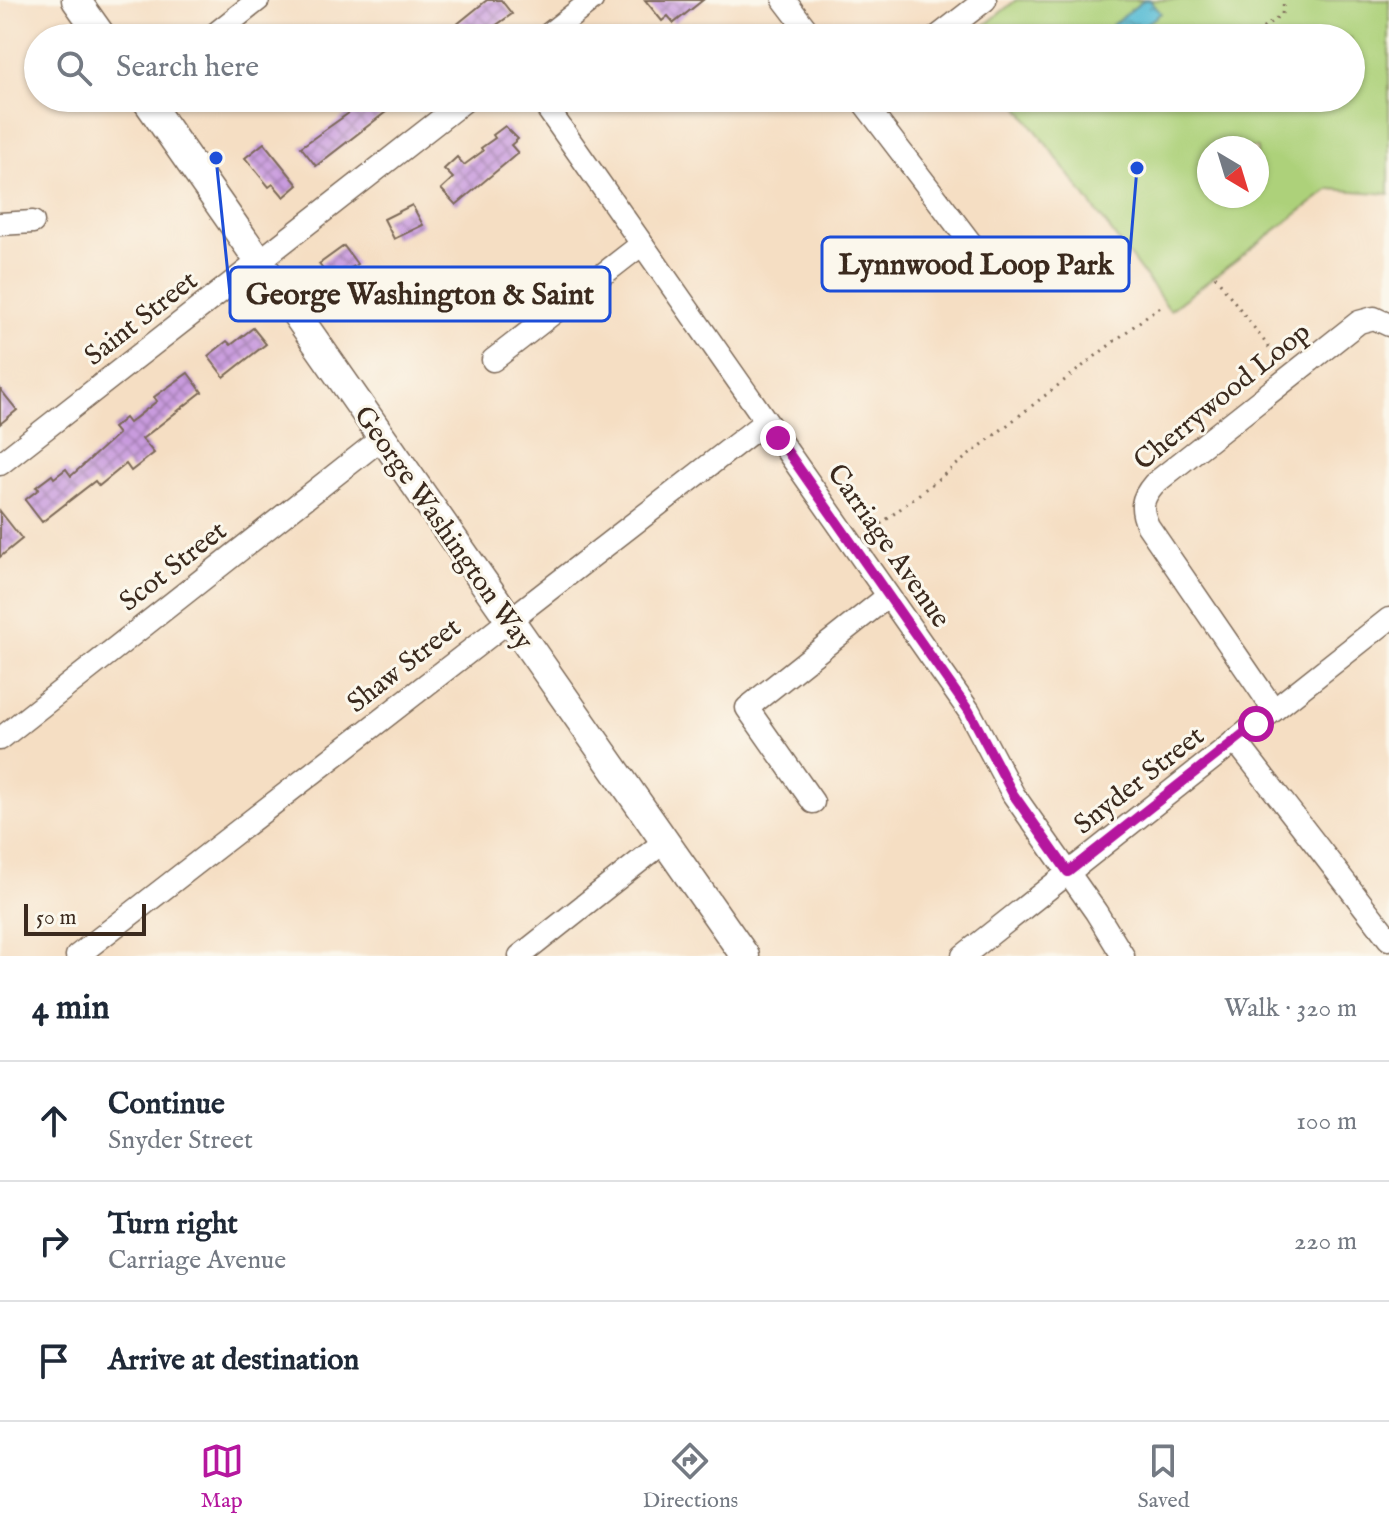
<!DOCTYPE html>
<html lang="en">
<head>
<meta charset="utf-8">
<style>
	:root { --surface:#fff; --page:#f2f2f3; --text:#1f2937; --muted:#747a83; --line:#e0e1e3; --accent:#b5179e }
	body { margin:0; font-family:"IM FELL English",serif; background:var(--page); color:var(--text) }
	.compass { position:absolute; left:1197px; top:136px; width:72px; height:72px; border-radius:50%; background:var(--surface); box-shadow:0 2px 6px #0004; rotate:142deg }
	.scale { position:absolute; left:24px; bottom:20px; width:122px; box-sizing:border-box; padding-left:8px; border:4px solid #3b2a1e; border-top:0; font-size:22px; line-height:28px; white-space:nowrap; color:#3b2a1e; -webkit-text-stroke:6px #fbf7ec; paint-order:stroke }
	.stop { position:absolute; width:24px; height:24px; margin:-18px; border:6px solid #b5179e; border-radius:50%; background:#fff }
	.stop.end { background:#b5179e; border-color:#fff; box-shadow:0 2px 8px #0008 }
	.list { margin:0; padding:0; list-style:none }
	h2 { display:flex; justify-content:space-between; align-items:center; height:104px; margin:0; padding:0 32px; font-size:34px }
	h2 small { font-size:26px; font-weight:400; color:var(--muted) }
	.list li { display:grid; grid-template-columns:52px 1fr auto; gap:24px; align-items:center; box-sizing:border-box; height:120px; padding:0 32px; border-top:2px solid var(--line) }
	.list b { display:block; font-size:30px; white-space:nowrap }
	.list p { margin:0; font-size:26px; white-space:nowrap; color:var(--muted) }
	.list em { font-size:26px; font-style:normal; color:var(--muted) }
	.icon { flex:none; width:44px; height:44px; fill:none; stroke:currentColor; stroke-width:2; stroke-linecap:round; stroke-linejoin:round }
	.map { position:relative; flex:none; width:1389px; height:956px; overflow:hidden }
	.search { position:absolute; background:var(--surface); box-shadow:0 2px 6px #0004; left:24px; right:24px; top:24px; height:88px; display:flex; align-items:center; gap:20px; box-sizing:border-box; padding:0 28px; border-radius:44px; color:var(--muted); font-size:30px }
	.sheet { height:464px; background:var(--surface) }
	nav { display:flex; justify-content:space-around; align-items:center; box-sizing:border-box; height:112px; border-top:2px solid var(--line); background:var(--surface); font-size:22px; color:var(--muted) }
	nav a { display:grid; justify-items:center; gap:4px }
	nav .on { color:var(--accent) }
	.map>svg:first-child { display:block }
	.park { fill:#add17a; stroke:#747e4c; stroke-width:2; fill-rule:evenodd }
	.water { fill:url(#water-ripples); stroke:#487279; stroke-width:2 }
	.building { fill:url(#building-cross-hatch) }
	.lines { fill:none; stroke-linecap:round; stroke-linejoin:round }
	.minor-casing { stroke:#7c6958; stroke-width:25 }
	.major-casing { stroke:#7c6958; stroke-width:31 }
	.path { stroke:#7c6958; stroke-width:3; stroke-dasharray:2 6; stroke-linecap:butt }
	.minor { stroke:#fff; stroke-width:22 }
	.major { stroke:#fff; stroke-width:28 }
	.route { stroke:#b5179e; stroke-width:10 }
	.labels { text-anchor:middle; stroke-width:6; stroke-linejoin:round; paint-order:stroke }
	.street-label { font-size:28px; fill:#3b2a1e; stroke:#fbf7ec }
	.leader { fill:none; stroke:#1d4ed8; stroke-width:3 }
	.callout-dot { fill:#1d4ed8; stroke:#fbf7ec; stroke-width:3 }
	.callout { fill:#fbf7ec; stroke:#1d4ed8; stroke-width:3 }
	.callout-label { font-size:30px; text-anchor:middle; font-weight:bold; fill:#3b2a1e }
</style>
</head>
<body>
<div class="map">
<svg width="1389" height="956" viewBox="0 0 1389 956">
	<defs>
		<pattern id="water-ripples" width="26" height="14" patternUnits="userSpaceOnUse" patternTransform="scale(2)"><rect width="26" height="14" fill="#55bbd4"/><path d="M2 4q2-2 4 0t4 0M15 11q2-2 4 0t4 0" fill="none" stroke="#4898ab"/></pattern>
		<pattern id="building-cross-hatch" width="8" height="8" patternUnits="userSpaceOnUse" patternTransform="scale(2)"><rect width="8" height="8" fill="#c99bde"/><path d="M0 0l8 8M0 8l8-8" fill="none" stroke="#a47fb3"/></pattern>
	</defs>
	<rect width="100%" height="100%" fill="#fbf7ec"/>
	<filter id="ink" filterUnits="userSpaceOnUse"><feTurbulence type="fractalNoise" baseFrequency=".0125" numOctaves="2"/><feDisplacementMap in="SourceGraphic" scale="16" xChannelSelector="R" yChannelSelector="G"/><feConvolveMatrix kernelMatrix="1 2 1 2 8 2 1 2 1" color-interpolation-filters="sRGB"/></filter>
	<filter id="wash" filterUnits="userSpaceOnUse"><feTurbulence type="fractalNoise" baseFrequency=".006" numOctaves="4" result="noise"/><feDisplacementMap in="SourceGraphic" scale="32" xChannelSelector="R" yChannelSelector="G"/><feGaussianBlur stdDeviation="1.8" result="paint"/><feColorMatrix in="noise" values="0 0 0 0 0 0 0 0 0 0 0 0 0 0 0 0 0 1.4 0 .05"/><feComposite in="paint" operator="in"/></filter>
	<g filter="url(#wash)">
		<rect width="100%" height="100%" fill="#f5dec3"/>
		<!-- park -->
		<path class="park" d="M1016 0H1389V194L1330 189 1170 310 1012 98H1351V38H969ZM1209 148H1257V196H1209Z"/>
		<!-- water -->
		<polygon class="water" points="1144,0 1150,0 1161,13 1128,38 1122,38 1112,25"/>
		<g id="blocks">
			<!-- building -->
			<g class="building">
				<polygon points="487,0 501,0 512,14 478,38 440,38"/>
				<polygon points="645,0 703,0 674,23 668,16 662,21"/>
				<polygon points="370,98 404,98 316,166 301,147"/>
				<polygon points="505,126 518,139 511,145 518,153 456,205 441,189 453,178 444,169 457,157 464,165 483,151 481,148 495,138 493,135"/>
				<polygon points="264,143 298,185 284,197 273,184 269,187 245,158"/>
				<polygon points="412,205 423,225 394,239 384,219"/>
				<polygon points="344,246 357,264 332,282 319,264"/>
				<polygon points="253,328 266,344 224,377 208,356 227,341 231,345"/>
				<polygon points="188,373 202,392 142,439 154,453 131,471 126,464 99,486 95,481 42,522 25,500 39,489 36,487 52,475 54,478 66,469 71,476 118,434 113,428 125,418 129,423 157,401 154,397"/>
				<polygon points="0,389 17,410 0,424"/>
				<polygon points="0,511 22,539 0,557"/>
			</g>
		</g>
	</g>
	<g filter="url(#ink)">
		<use href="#blocks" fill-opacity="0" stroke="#7c6958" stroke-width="2"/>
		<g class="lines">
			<!-- minor casing -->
			<g class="minor-casing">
				<g id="minor">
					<polyline points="784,0 813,38"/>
					<polyline points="210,38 258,0"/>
					<polyline points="544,38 592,0"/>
					<polyline points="936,38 985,0"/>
					<polyline points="540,98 969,711 1013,794 1096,912 1123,956"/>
					<polyline points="860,98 995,275"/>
					<polyline points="0,224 33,222"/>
					<polyline points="493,360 642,244"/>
					<polyline points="0,464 468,98"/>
					<path d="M1274 710 1148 526C1140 508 1141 499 1154 484L1359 322 1374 318 1389 325"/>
					<polyline points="0,739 382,438"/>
					<polyline points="1235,740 1389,939"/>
					<polyline points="813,802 747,708 888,596"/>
					<polyline points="77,956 766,421"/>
					<polyline points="520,956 665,841"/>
					<polyline points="963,956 1389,619"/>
				</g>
			</g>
			<!-- major casing -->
			<g class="major-casing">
				<g id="major">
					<polyline points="76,0 103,38"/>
					<polyline points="145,98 745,956"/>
				</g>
			</g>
			<!-- path -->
			<g class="path">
				<polyline points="1250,38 1282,14 1284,0"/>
				<polyline points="1215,276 1280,362"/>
				<polyline points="868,534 1148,315 1164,305"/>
			</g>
			<!-- minor -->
			<use href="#minor" class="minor"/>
			<!-- major -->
			<use href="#major" class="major"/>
		</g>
	</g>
	<g class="lines" filter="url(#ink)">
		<!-- route -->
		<polyline class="route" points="778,438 969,711 1013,794 1068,872 1256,724"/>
	</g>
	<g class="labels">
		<!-- street labels -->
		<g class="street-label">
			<text transform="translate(140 317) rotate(-38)" y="10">Saint Street</text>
			<text transform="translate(1221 395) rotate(-39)" y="10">Cherrywood Loop</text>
			<text transform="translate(445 527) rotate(55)" y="10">George Washington Way</text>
			<text transform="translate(890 545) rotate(55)" y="10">Carriage Avenue</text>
			<text transform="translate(172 565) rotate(-38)" y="10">Scot Street</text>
			<text transform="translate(403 664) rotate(-38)" y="10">Shaw Street</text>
			<text transform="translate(1138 779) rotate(-38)" y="10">Snyder Street</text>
		</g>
	</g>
	<!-- callouts -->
	<path class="leader" d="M1137 168L1129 264M216 158L230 294"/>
	<g class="callout-dot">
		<circle cx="1137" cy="168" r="8"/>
		<circle cx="216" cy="158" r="8"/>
	</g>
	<g class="callout">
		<rect x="822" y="237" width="307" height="54" rx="8"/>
		<rect x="230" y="267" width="380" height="54" rx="8"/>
	</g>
	<g class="callout-label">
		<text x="976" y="274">Lynnwood Loop Park</text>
		<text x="420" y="304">George Washington &amp; Saint</text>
	</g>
</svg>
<svg class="compass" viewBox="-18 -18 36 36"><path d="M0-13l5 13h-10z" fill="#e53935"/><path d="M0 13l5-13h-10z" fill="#747a83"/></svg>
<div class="scale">50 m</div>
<div class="stop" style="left:1256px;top:724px"></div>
<div class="stop end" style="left:778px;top:438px"></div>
<div class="search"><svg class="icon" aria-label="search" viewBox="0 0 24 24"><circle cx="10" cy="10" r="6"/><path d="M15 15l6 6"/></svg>Search here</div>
</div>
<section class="sheet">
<h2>4 min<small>Walk · 320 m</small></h2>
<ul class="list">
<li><svg class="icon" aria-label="ahead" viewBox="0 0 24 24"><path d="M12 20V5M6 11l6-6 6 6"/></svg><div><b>Continue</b><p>Snyder Street</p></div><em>100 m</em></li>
<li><svg class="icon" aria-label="right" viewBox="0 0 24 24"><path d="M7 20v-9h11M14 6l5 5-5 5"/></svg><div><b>Turn right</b><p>Carriage Avenue</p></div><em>220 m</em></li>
<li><svg class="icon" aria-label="arrive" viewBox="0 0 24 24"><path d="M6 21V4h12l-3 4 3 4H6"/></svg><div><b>Arrive at destination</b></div></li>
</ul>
</section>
<nav>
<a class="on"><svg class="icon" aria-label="map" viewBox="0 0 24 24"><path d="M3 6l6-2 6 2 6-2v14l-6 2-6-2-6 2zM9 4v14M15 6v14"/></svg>Map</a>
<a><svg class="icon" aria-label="directions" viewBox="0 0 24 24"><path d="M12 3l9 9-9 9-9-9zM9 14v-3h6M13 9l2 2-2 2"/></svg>Directions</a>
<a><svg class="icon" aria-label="saved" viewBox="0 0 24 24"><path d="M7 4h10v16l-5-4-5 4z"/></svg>Saved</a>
</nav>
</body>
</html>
